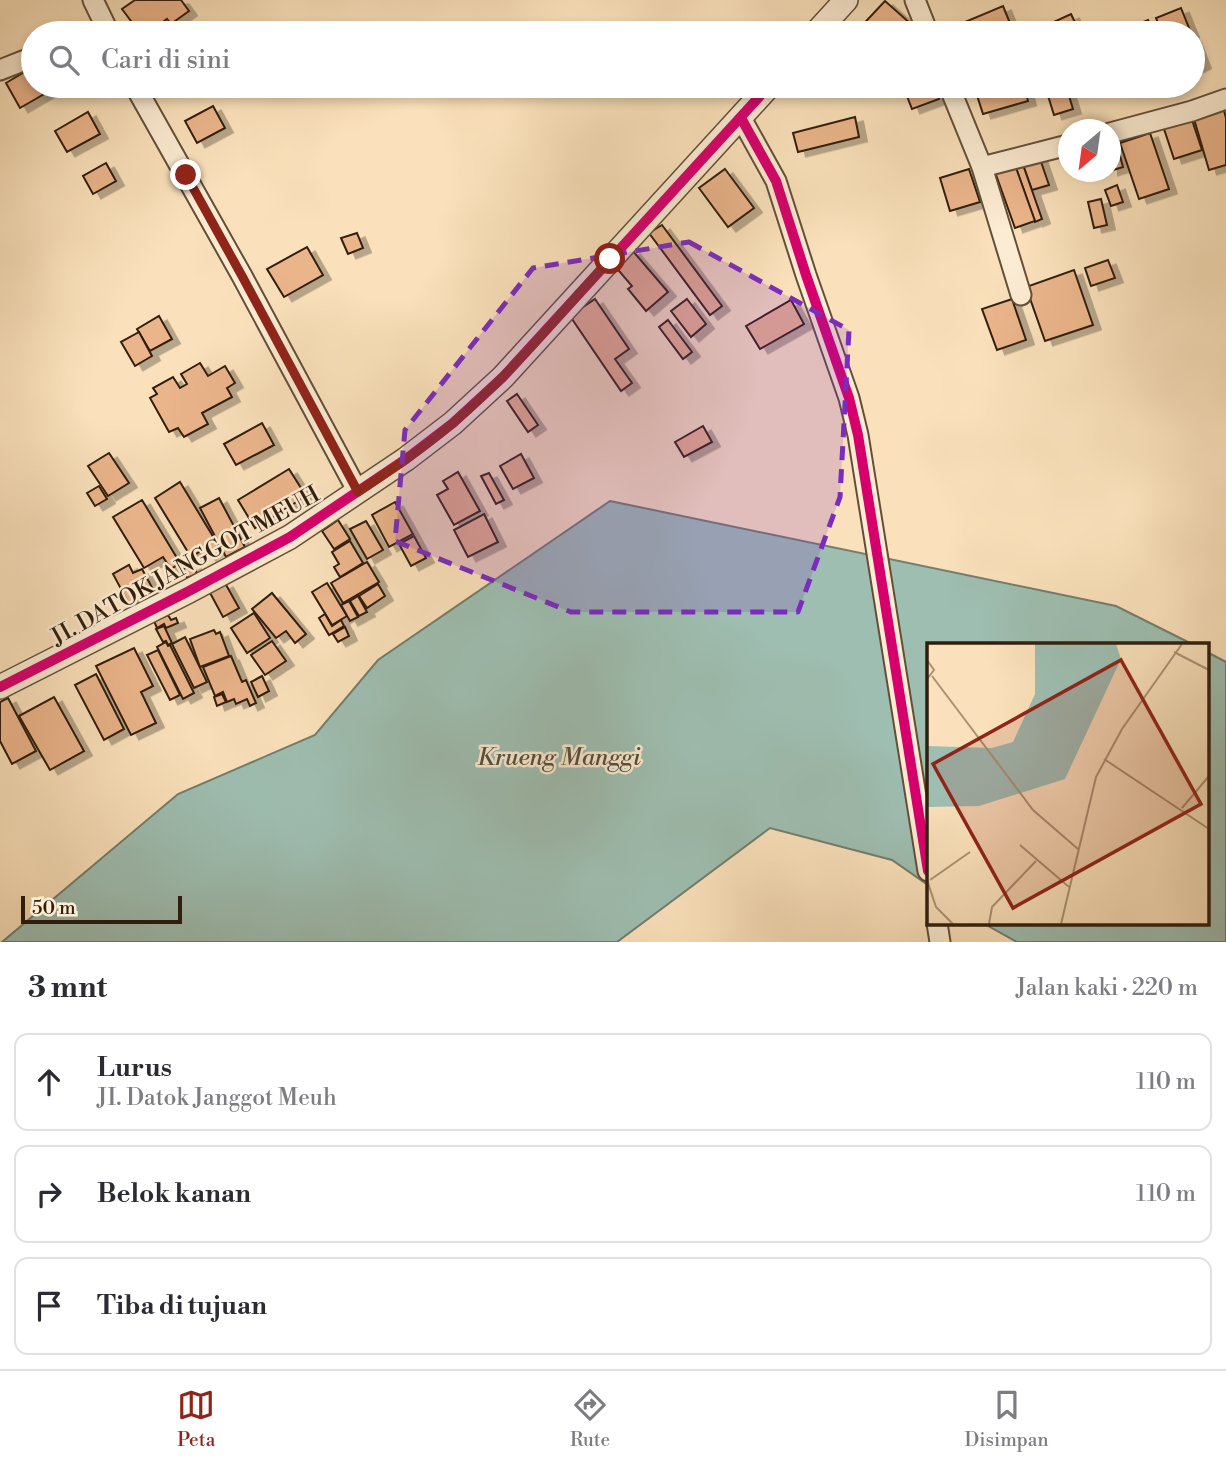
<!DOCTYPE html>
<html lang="id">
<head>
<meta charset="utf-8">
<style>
	:root { --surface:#fff; --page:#f2f2f3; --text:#2b2b33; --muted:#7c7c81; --line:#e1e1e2; --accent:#8f2418 }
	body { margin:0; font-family:"Libre Bodoni",serif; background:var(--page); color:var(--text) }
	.compass { position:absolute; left:1058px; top:119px; width:63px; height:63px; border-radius:50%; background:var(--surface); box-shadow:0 4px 10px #0003; rotate:209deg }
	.scale { position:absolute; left:21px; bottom:18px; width:161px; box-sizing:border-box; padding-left:7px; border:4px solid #311e0d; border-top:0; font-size:19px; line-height:24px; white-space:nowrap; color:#311e0d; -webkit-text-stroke:5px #fcecd3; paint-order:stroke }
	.stop { position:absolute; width:21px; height:21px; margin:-16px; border:5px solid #8f2418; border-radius:50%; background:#fff }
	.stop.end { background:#8f2418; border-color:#fff; box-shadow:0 2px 7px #0008 }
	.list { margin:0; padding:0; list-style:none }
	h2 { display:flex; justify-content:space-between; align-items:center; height:91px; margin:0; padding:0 28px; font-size:30px }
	h2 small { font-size:23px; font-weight:400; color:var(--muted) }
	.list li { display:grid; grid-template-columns:46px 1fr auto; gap:21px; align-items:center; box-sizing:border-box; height:98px; margin:0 14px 14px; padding:0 14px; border:2px solid var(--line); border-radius:14px }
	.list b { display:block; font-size:26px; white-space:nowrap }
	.list p { margin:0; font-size:23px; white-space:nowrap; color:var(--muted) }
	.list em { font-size:23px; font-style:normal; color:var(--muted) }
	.icon { flex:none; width:38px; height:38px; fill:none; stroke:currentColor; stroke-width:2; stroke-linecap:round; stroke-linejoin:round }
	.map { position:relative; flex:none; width:1226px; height:942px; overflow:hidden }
	.search { position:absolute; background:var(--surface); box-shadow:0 4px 10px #0003; left:21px; right:21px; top:21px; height:77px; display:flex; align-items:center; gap:18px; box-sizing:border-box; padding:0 24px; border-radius:38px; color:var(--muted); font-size:26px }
	.sheet { height:427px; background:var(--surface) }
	nav { display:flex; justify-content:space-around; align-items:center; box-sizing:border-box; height:98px; border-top:2px solid var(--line); background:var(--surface); font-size:19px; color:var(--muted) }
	nav a { display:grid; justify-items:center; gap:4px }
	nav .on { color:var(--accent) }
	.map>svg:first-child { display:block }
	.water { fill:#9ebeb1; stroke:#727e6f; stroke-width:2 }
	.building { fill:#ebb58b; stroke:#311e0d; stroke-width:2; filter:url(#shadow) }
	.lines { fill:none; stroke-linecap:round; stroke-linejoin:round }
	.minor-casing { stroke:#634f38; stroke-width:23 }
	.tertiary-casing { stroke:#634f38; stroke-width:26 }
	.minor { stroke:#fcecd3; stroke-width:19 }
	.tertiary { stroke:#fcecd3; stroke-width:23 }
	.cycleway-casing { stroke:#fcecd3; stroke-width:15 }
	.cycleway { stroke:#d6006c; stroke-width:10 }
	.route { stroke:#8f2418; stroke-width:9 }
	.marked { fill:#7b2cbf; fill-opacity:0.2; stroke:#7b2cbf; stroke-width:5; stroke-dasharray:14 9; stroke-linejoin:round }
	.labels { text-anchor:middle; stroke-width:5; stroke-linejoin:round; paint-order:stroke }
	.street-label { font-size:23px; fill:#311e0d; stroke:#fcecd3 }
	.water-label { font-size:24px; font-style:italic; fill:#524e3e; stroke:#fcecd3 }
	.inset-road { fill:none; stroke:#aa9375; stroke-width:2 }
	.view { fill:#8f2418; fill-opacity:0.15; stroke:#8f2418; stroke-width:3.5 }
	.inset-edge { fill:none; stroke:#311e0d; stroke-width:3.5 }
</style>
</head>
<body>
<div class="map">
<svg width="1226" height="942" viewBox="0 0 1226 942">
	<defs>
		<filter id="shadow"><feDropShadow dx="8" dy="4.5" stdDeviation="0" flood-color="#0004"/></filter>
	</defs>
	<rect width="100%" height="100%" fill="#fae1bb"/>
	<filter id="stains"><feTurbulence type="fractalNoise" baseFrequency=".00286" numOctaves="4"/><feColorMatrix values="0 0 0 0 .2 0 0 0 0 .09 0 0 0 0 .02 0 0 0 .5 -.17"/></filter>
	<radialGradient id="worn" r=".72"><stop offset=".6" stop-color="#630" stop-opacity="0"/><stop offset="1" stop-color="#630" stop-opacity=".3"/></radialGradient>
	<!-- water -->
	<g class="water">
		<polygon points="610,501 1116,606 1192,644 928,645 928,885 892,860 770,828 617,942 2,942 178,794 315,735 378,660"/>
		<polygon points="1207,652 1226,662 1226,942 1017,942 983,923 1207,923"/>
	</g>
	<!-- building -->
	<g class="building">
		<polygon points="135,0 181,0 189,11 171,24 167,19 148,33 140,33 122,9"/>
		<polygon points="885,1 911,24 903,33 899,33 894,28 889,33 855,33"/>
		<polygon points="1003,6 1014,33 955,33 953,27"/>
		<polygon points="1181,8 1191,33 1162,33 1156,18"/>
		<polygon points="1071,14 1080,33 1035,33 1034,31"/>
		<polygon points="1148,20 1154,33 1116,33"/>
		<polygon points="1193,38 1203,64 1193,69"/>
		<polygon points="33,67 33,86 58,86 20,108 6,83"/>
		<polygon points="903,86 934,86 939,99 912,109"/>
		<polygon points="974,86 1024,86 1028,101 983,114"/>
		<polygon points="1045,86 1066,86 1073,109 1054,115"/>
		<polygon points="1222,103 1226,118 1226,165 1209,170 1192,112"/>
		<polygon points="213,106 225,128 197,143 185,121"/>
		<polygon points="88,112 100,134 67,152 55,131"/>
		<polygon points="1190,114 1202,150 1174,159 1162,123"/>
		<polygon points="855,117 859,137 798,152 793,133"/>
		<polygon points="1150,133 1169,189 1139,199 1120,143"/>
		<polygon points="1115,138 1123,167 1110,171 1110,139"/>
		<polygon points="1039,156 1049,185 1032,190 1022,162"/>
		<polygon points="1022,162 1042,219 1035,222 1015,165"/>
		<polygon points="106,163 116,181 93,194 83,176"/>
		<polygon points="1015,165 1035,221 1015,228 995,172"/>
		<polygon points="725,169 754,208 728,227 699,188"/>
		<polygon points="969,169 980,202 950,211 940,178"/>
		<polygon points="1117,185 1123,202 1111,206 1105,190"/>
		<polygon points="1101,199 1107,225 1094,228 1088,202"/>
		<polygon points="662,225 722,306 710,315 649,233"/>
		<polygon points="357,233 363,248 348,254 341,238"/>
		<polygon points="307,247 323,275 284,297 267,269"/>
		<polygon points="632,250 668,292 646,311 628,289 632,286 614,265"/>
		<polygon points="1108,260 1115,278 1091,286 1085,268"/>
		<polygon points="1074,270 1093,325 1045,341 1026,287"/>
		<polygon points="595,299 629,349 615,359 632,383 621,391 570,316"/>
		<polygon points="687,299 706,324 691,337 671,311"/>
		<polygon points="1012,299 1026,340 997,350 982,309"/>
		<polygon points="791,300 804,324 760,349 746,326"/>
		<polygon points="159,316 172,339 150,351 137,329"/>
		<polygon points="668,320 692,352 683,359 659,327"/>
		<polygon points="139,332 152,356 135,366 121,342"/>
		<polygon points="200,363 208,376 225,366 235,383 227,388 232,397 202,413 208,424 184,437 178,428 169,432 150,398 157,394 153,388 173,377 180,388 187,384 181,374"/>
		<polygon points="517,394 538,425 528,432 507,401"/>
		<polygon points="262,423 274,445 236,465 224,444"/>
		<polygon points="703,426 712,442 684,457 675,442"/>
		<polygon points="109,453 129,483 108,496 88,466"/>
		<polygon points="521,454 534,478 513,489 500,466"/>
		<polygon points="289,469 306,496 255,528 238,500"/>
		<polygon points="458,472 480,511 454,525 437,495 448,489 443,481"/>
		<polygon points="489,473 504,500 496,504 481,476"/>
		<polygon points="180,482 220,548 208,556 204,549 191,557 155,498"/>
		<polygon points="99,486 107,499 95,506 87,493"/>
		<polygon points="219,498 245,547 226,557 200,508"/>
		<polygon points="142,500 180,563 171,569 163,557 144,568 113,517"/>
		<polygon points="395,502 413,534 389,547 372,515"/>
		<polygon points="484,514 498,542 468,557 454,530"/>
		<polygon points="338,520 350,539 334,549 322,531"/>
		<polygon points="366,521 383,550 367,559 350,529"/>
		<polygon points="414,536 426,558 411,566 399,544"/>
		<polygon points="350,541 363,563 340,577 334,567 339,564 332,552"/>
		<polygon points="367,562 379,582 343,603 331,583"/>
		<polygon points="129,565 133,573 142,569 154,591 129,604 113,574"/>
		<polygon points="193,565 197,574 187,578 183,569"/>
		<polygon points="225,583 239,608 223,617 209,591"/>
		<polygon points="327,583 347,616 332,625 312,592"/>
		<polygon points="378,584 385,596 367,608 359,596"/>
		<polygon points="272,593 306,634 295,643 286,631 276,638 252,609"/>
		<polygon points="358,596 367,612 359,616 350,601"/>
		<polygon points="349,601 358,617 350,621 341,605"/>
		<polygon points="254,613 270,638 247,653 231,628"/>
		<polygon points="325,614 332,626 341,620 344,626 329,635 319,618"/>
		<polygon points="168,615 171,620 176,618 178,623 166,628 164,624 157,628 154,621"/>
		<polygon points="164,626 172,643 168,645 166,641 163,642 156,629"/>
		<polygon points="345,627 349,636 338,642 333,634"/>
		<polygon points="214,630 216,634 220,632 229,656 200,667 190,639"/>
		<polygon points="185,637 207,682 194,688 172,644"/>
		<polygon points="272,641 286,661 265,675 251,655"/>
		<polygon points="166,642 168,646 170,645 194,693 183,699 157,647"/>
		<polygon points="134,648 153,686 141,692 156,723 131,735 96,666"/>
		<polygon points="158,650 180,695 170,700 147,655"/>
		<polygon points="231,656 242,682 246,680 256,703 250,706 247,699 236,704 234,699 227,702 223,692 215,696 203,667"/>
		<polygon points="96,674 124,729 104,740 75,685"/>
		<polygon points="262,676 269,691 258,697 251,682"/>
		<polygon points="222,694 226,702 217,706 214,697"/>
		<polygon points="54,697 84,751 50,770 19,716"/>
		<polygon points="8,698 36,751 12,764 0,741 0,702"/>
	</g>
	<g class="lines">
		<!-- minor casing -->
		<g class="minor-casing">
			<g id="minor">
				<polyline points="93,0 109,33"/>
				<polyline points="915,0 928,33"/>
				<polyline points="0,70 33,57"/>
				<polyline points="135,86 242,276 358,492"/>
				<polyline points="949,86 982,167 1021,295"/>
				<polyline points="741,118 776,181 806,275 849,398 858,435 928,871"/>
				<polyline points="1110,133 1192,111 1226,99"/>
				<polyline points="982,167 1068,145"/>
				<polyline points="937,923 940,942"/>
			</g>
		</g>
		<!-- tertiary casing -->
		<g class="tertiary-casing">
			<g id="tertiary">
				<polyline points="816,33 846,0"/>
				<polyline points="0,687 189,591 290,537 406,459 453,423 503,377 769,86"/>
			</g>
		</g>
		<!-- minor -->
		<use href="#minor" class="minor"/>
		<!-- tertiary -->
		<use href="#tertiary" class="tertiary"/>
		<!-- cycleway casing -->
		<g class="cycleway-casing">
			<g id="cycleway">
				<polyline points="741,118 776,181 806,275 849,398 858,435 928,871"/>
				<polyline points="0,687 189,591 290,537 406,459 453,423 503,377 769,86"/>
			</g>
		</g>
		<!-- cycleway -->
		<use href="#cycleway" class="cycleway"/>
	</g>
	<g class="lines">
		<!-- route -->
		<path class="route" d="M186 175 242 276 358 492C391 470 424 448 454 422 511 374 559 315 610 259"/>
	</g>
	<!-- marked area -->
	<path class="marked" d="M689 242 849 330 840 497 798 612H571L395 541 405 430 533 268Z"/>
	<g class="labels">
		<!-- street labels -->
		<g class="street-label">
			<text transform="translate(185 565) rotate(-29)" y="8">JI. DATOK JANGGOT MEUH</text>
		</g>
		<!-- water labels -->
		<g class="water-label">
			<text x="559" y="765">Krueng Manggi</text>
		</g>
	</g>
	<!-- overview -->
	<g transform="translate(927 643)">
		<rect width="282" height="282" fill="#fae1bb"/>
		<path d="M108 1H189L194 16 138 136 52 163 0 164V103L65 105 86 99 108 51Z" fill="#9ebeb1"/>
		<path class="inset-road" d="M247 9 282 27M0 17 7 27 0 36M5 33 106 167 151 206M177 116 282 186M255 165 282 133M93 202 142 244M0 237 9 264 26 281M3 237 43 209M62 281 65 264 109 218M134 281 169 134 195 86 255 1"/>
		<path class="view" d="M194 17 274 161 86 265 6 121Z"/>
		<rect width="282" height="282" class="inset-edge"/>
	</g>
	<rect width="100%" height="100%" filter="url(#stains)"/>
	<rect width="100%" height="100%" fill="url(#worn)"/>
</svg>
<svg class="compass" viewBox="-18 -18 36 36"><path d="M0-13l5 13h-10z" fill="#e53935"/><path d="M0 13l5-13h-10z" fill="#7c7c81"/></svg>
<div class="scale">50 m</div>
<div class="stop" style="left:610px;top:259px"></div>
<div class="stop end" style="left:186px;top:175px"></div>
<div class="search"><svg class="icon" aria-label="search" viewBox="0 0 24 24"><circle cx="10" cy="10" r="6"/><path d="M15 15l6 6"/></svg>Cari di sini</div>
</div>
<section class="sheet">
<h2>3 mnt<small>Jalan kaki · 220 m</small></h2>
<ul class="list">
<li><svg class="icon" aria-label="ahead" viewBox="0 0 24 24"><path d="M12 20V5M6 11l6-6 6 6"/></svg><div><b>Lurus</b><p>JI. Datok Janggot Meuh</p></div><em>110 m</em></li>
<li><svg class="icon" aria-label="right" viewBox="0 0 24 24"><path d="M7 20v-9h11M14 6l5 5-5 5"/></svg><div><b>Belok kanan</b></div><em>110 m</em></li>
<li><svg class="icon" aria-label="arrive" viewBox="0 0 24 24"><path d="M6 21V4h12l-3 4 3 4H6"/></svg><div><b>Tiba di tujuan</b></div></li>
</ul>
</section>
<nav>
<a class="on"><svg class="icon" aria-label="map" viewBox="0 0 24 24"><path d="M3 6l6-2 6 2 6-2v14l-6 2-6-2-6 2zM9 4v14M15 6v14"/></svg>Peta</a>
<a><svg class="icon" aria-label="directions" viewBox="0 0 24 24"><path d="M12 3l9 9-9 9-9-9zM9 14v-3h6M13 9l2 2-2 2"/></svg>Rute</a>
<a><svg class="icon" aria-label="saved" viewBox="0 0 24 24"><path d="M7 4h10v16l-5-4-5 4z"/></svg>Disimpan</a>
</nav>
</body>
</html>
